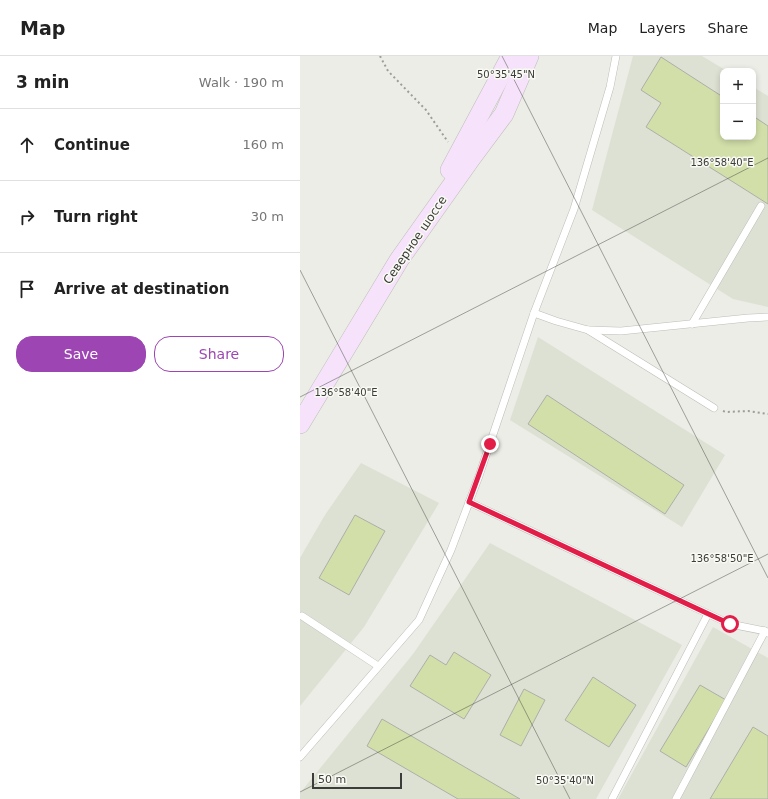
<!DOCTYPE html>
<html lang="en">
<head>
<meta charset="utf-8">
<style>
	:root { --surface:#fff; --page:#f6f6f6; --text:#222; --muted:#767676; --line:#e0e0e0; --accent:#9d46b3 }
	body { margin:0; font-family:"DejaVu Sans",sans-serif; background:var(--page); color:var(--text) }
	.controls { position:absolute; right:12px; top:12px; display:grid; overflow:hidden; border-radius:8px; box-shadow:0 2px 6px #0003 }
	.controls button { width:36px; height:36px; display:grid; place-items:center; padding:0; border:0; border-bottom:1px solid var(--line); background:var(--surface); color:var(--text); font:20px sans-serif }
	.scale { position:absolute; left:12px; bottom:10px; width:90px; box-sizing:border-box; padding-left:4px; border:2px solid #3c3d3a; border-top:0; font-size:11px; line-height:14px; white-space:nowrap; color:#3c3d3a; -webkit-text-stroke:3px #f8faf3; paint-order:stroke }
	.stop { position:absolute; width:12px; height:12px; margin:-9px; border:3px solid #e11d48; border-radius:50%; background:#fff }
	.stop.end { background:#e11d48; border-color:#fff; box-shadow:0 1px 4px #0008 }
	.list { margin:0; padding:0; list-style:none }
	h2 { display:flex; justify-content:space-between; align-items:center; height:52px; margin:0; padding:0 16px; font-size:17px }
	h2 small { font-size:13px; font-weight:400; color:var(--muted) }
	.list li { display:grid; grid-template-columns:26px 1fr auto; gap:12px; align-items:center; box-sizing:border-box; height:72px; padding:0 16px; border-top:1px solid var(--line) }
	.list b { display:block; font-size:15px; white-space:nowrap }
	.list em { font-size:13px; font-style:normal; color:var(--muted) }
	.actions { display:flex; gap:8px; padding:12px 16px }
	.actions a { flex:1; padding:9px 0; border:1px solid var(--accent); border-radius:16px; text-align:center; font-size:14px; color:var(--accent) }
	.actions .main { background:var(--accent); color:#fff }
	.icon { flex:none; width:22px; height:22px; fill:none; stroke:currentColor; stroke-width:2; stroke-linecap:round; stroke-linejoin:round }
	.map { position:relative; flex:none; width:468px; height:743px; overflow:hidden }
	header { display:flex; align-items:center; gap:24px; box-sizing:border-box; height:56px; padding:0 20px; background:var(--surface); border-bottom:1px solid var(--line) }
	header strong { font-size:19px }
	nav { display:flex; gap:22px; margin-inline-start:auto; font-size:14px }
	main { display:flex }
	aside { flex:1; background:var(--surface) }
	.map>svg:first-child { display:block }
	.built { fill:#dde1d3 }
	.building { fill:#d2dfa9; stroke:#adafa9 }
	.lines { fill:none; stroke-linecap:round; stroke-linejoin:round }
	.service-casing { stroke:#bcbeb8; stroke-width:8 }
	.secondary-casing { stroke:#bcbeb8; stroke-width:20 }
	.path { stroke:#9c9d98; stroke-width:2; stroke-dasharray:2 3; stroke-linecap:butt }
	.service { stroke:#fff; stroke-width:7 }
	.secondary { stroke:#f6e2fb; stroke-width:19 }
	.route { stroke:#e11d48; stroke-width:5 }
	.ticks { fill:none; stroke:#3c3d3a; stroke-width:1; stroke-opacity:0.45 }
	.labels { text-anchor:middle; stroke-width:3; stroke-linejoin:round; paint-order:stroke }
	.street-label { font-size:12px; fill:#3c3d3a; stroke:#f8faf3 }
	.ticks-label { font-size:10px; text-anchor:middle; fill:#3c3d3a; stroke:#f8faf3; stroke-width:3; stroke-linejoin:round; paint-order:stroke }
</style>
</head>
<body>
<header>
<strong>Map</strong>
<nav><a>Map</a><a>Layers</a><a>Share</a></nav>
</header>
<main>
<aside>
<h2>3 min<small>Walk · 190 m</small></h2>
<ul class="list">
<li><svg class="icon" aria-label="ahead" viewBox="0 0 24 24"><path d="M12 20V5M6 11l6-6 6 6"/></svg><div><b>Continue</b></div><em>160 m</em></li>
<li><svg class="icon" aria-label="right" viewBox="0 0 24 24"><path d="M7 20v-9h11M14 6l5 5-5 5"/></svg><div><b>Turn right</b></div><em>30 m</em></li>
<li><svg class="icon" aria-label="arrive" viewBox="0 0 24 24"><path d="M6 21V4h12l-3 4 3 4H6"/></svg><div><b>Arrive at destination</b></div></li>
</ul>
<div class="actions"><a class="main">Save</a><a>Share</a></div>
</aside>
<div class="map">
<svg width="468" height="743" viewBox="0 0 468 743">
	<rect width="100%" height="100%" fill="#ebede6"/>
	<!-- built -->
	<g class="built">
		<polygon points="333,0 402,0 427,15 423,15 423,81 453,81 453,31 468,40 468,251 433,243 292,154"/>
		<polygon points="238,281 425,399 382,471 210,364"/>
		<polygon points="61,407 139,447 64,571 0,650 0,502 25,459"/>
		<polygon points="190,487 382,589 296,743 0,743 0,737 113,598"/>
		<polygon points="413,571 468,602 468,743 318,743"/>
	</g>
	<!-- building -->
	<g class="building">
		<polygon points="361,1 423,41 423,81 453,81 453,60 468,70 468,148 346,71 361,47 341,34"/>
		<polygon points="247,339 384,429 365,458 228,368"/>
		<polygon points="55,459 85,475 49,539 19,522"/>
		<polygon points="154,596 191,619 164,663 110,630 130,599 146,609"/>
		<polygon points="293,621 336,649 309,691 265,664"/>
		<polygon points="400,629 426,644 386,711 360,695"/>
		<polygon points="224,633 245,644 221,690 200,679"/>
		<polygon points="82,663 220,743 158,743 67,690"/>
		<polygon points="453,671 468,680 468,743 410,743"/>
	</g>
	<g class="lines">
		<!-- service casing -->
		<g class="service-casing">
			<g id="service">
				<polyline points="234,257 256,265 288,274 321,275 448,262 468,261"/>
				<polyline points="392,268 461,150"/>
				<polyline points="288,274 414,352"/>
				<polyline points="169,446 430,568 465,575 468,577"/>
				<polyline points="2,560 78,610"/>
				<polyline points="0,701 119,564 151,494 179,420 234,257 274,153 310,31 316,0"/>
				<polyline points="312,743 408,558"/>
				<polyline points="376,743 465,575"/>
			</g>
		</g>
		<!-- secondary casing -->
		<g class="secondary-casing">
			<g id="secondary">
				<polyline points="150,114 211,0"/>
				<polyline points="0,368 99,204 172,101 204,58 229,0"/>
			</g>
		</g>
		<!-- path -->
		<g class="path">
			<polyline points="80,0 88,15 126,54 148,86"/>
			<polyline points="423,355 426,356 448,355 468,358"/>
		</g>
		<!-- service -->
		<use href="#service" class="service"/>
		<!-- secondary -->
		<use href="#secondary" class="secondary"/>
	</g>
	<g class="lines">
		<!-- route -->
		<polyline class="route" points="190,388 169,446 430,568"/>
	</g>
	<!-- ticks -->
	<path class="ticks" d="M202 0 468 522M0 214 270 743M0 341 468 102M0 736 468 498"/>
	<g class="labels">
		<!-- street labels -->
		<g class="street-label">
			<text transform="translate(115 184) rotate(-56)" y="4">Северное шоссе</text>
		</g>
	</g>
	<g class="ticks-label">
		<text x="206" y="22">50°35'45"N</text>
		<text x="422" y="110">136°58'40"E</text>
		<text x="46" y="340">136°58'40"E</text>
		<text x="422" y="506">136°58'50"E</text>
		<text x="265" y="728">50°35'40"N</text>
	</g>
</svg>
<div class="controls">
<button>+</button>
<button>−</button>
</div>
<div class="scale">50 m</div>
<div class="stop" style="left:430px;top:568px"></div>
<div class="stop end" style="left:190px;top:388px"></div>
</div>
</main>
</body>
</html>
